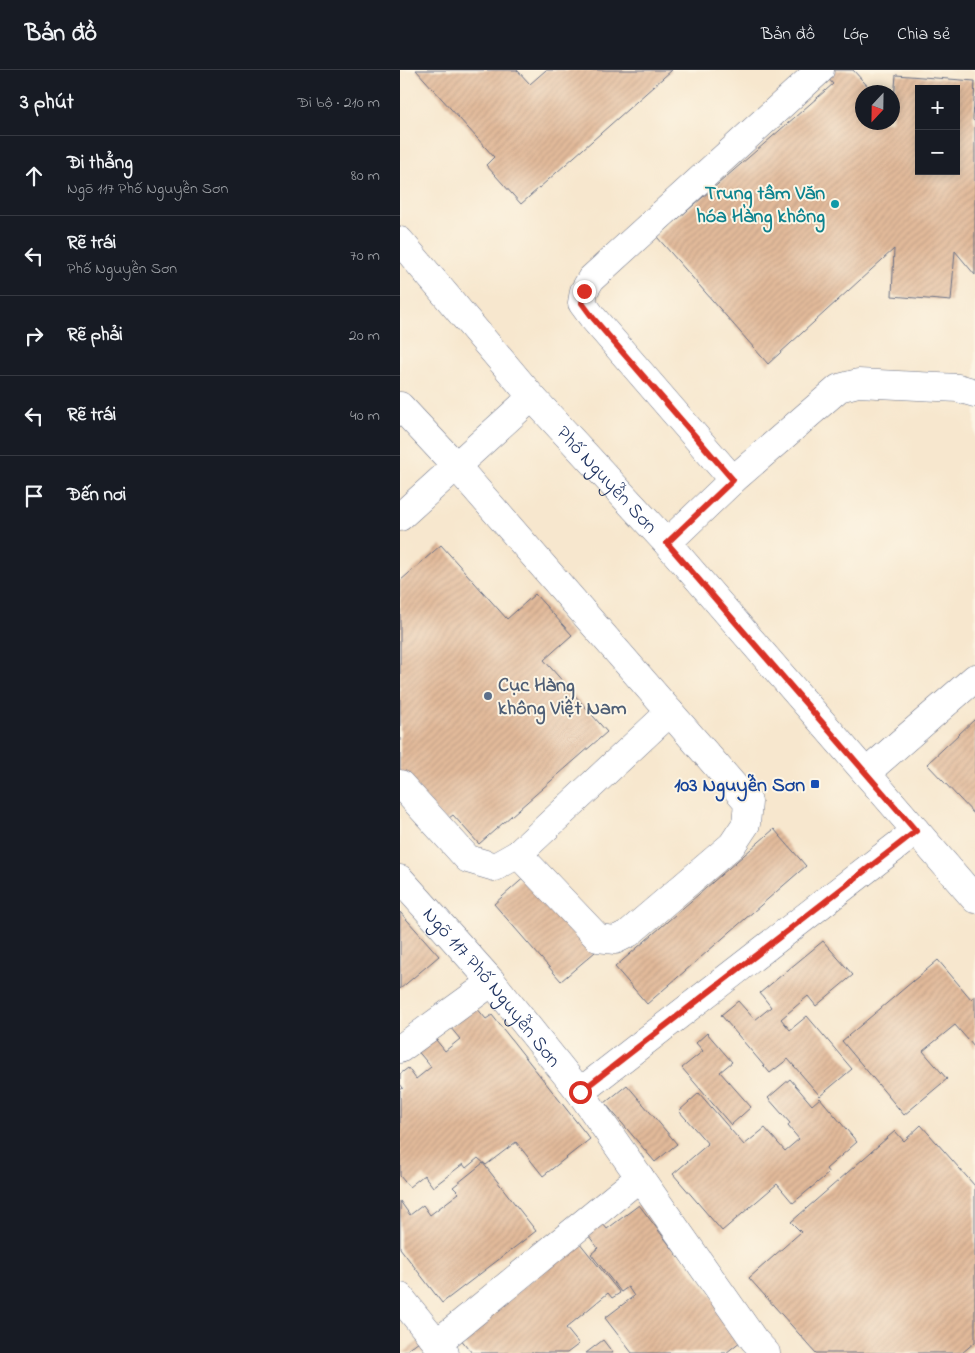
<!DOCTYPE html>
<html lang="vi">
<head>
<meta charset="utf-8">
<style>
	:root { --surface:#171b24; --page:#242831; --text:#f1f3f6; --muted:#9ea1a6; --line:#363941 }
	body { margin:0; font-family:"Indie Flower",sans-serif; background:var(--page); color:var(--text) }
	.controls { position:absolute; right:15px; top:15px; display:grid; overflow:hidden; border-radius:0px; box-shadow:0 2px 8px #0003 }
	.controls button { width:45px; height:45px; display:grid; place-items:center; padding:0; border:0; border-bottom:1px solid var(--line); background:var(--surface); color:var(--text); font:25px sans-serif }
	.compass { position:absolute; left:455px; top:15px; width:45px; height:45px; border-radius:50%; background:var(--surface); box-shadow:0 2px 8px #0003; rotate:202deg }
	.stop { position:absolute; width:15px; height:15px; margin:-11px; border:4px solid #d93025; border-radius:50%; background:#fff }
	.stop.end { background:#d93025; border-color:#fff; box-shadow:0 1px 5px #0008 }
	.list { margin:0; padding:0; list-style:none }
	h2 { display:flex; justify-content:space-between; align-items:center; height:65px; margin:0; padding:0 20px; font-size:21px }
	h2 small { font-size:16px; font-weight:400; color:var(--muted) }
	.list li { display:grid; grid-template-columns:32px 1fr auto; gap:15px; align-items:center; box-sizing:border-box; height:80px; padding:0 20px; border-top:1px solid var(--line) }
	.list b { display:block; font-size:19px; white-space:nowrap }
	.list p { margin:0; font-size:16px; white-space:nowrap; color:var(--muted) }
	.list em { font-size:16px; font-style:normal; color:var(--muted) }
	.icon { flex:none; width:28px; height:28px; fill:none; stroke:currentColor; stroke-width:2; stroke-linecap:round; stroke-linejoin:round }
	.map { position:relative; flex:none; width:575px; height:1283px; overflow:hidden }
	header { display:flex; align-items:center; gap:30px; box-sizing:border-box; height:70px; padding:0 25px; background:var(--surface); border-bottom:1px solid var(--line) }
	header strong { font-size:24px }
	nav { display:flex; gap:28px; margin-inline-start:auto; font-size:18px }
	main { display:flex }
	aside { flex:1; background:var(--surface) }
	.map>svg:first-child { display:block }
	.building { fill:url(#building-hatch); fill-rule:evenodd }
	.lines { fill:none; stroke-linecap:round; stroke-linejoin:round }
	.minor-casing { stroke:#686f85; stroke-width:29 }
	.minor { stroke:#fff; stroke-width:28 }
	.route { stroke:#d93025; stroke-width:6 }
	.culture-dot { fill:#0f9aa8; stroke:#fcf5e5; stroke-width:2 }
	.service-dot { fill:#5c6f8a; stroke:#fcf5e5; stroke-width:2 }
	.transit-dot { fill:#1a4fb4; stroke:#fcf5e5; stroke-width:2 }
	.labels { text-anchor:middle; stroke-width:4; stroke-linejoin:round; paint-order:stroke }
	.culture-label { font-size:20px; font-weight:bold; fill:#0d838f; stroke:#fcf5e5; text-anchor:end }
	.street-label { font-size:20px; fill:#1b2f5e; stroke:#fcf5e5 }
	.service-label { font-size:20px; font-weight:bold; fill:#4e5e75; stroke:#fcf5e5; text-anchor:start }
	.transit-label { font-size:20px; font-weight:bold; fill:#164399; stroke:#fcf5e5; text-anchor:end }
</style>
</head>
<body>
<header>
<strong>Bản đồ</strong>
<nav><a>Bản đồ</a><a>Lớp</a><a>Chia sẻ</a></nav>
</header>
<main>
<aside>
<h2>3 phút<small>Đi bộ · 210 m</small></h2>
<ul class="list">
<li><svg class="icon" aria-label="ahead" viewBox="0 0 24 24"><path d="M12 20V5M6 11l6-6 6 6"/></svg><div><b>Đi thẳng</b><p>Ngõ 117 Phố Nguyễn Sơn</p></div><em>80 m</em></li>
<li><svg class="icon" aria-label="left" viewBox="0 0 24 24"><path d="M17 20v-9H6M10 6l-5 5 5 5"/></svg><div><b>Rẽ trái</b><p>Phố Nguyễn Sơn</p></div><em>70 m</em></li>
<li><svg class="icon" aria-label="right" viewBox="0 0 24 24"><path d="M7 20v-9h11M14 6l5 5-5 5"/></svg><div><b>Rẽ phải</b></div><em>20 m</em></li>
<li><svg class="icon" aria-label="left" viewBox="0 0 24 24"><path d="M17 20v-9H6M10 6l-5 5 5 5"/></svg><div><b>Rẽ trái</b></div><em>40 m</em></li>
<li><svg class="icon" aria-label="arrive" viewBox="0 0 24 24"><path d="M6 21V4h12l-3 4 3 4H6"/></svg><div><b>Đến nơi</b></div></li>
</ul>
</aside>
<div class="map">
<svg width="575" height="1283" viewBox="0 0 575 1283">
	<defs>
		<pattern id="building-hatch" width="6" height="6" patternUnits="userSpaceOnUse" patternTransform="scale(1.25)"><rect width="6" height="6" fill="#e2ba9a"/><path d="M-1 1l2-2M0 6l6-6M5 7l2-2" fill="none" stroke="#c1a087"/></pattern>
	</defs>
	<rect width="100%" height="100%" fill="#fcf5e5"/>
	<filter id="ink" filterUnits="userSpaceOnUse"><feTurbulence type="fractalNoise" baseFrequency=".02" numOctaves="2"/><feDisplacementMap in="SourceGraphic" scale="10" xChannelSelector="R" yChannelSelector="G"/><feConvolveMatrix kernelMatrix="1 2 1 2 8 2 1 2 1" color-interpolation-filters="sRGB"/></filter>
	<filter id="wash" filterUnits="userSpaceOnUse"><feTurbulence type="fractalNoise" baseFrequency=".0096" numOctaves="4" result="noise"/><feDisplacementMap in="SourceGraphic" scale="20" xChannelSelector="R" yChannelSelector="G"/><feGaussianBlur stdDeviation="1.12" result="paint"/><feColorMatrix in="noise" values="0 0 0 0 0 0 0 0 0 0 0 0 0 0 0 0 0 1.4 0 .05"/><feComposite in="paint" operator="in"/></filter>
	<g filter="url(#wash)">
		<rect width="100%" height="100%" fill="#f7e7ce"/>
		<g id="blocks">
			<!-- building -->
			<g class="building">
				<polygon points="16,0 117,0 130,14 146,0 272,0 121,134 86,95 94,87"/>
				<path d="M433 0H453L473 22H462V52H492L496 5 575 11 573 50 575 52V205L555 181 551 231 492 226 494 179 368 294 257 167 433 14 426 6ZM519 19H556V101H519Z"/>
				<polygon points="41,475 107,549 135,524 172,565 144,590 207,662 79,774 53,745 45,751 0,701 0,511"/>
				<polygon points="575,649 575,745 527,694"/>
				<polygon points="374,759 406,796 247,934 215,897"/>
				<polygon points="127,805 195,882 161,911 94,834"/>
				<polygon points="0,842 39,886 0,919"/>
				<polygon points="423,871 453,905 416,936 408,926 381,949 390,960 407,946 452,999 420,1026 388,989 370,1003 321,945 338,931 355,950 371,937 360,923"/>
				<polygon points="538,890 571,929 575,926 575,978 555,955 523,981 547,1009 504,1045 442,971"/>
				<polygon points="76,937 86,949 92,945 190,1069 143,1106 116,1072 86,1095 78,1088 66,1098 63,1094 33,1117 24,1105 9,1117 0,1106 0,1020 3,1018 0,1014 0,1004 8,998 16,1009 31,997 16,979 32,965 45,981 60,969 50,957"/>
				<polygon points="307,963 332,992 320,1002 351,1037 331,1055 282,998 303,981 296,973"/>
				<polygon points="390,1009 412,1035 420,1028 457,1072 426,1099 429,1103 393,1133 377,1114 322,1161 273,1104 308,1074 279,1041 299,1023 344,1075 365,1058 385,1081 399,1069 388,1056 390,1053 368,1028"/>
				<polygon points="227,1015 277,1074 255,1092 205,1033"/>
				<polygon points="521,1055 575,1116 575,1272 562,1283 416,1283 349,1208 401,1162 391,1152 495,1061 504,1071"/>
				<polygon points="83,1093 136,1161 42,1233 0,1178 0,1131 10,1145 23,1135 30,1145 59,1123 53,1117"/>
				<polygon points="239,1135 281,1190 346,1267 326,1283 232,1283 205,1248 234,1226 228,1217 221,1222 191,1184 198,1178 182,1157 196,1145 207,1159"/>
				<polygon points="179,1172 220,1223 212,1228 208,1223 166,1258 179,1274 167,1283 72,1283 60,1268"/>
				<polygon points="203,1270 213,1283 186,1283"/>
				<polygon points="19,1271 28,1283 3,1283"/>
			</g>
		</g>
	</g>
	<g filter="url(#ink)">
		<use href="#blocks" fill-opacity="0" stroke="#686f85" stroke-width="1"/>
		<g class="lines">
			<!-- minor casing -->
			<g class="minor-casing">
				<g id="minor">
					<path id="s1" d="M0 171 132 327 267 473 575 829"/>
					<polyline points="0,336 57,397 348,732 346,754 332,775 229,863 215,870 198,868 118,784"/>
					<polyline points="333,410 193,248 182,233 184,221 191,209 420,0"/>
					<polyline points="0,447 132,327"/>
					<polyline points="267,473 333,410 439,318 458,313 558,318 575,323"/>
					<polyline points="467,702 575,608"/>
					<polyline points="0,714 68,789 95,797 118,784 270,642"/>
					<path id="s2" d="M0 809 92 912 180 1022 516 761"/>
					<polyline points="0,979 92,912"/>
					<polyline points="180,1022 354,1270 366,1283"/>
					<polyline points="0,1227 45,1283"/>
					<polyline points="37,1273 240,1107"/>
				</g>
			</g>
			<!-- minor -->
			<use href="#minor" class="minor"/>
		</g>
	</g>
	<g class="lines" filter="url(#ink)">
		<!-- route -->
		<polyline class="route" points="180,1022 516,761 267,473 333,410 193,248 182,233 184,221"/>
	</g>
	<!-- markers -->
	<circle class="culture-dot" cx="435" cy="134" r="5"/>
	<circle class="service-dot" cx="88" cy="626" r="5"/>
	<rect class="transit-dot" x="410" y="709" width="10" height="10" rx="2.5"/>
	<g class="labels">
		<!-- culture labels -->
		<g class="culture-label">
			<text x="425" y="129">Trung tâm Văn<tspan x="425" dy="23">hóa Hàng không</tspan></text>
		</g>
		<!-- street labels -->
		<g class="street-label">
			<text dy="7" stroke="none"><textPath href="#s1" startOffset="316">Phố Nguyễn Sơn</textPath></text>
			<text dy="7" stroke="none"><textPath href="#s2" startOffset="142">Ngõ 117 Phố Nguyễn Sơn</textPath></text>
		</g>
		<!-- service labels -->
		<g class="service-label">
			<text x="98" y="621">Cục Hàng<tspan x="98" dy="23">không Việt Nam</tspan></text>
		</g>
		<!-- transit labels -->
		<g class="transit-label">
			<text x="405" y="721">103 Nguyễn Sơn</text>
		</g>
	</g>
</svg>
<div class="controls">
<button>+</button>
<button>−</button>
</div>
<svg class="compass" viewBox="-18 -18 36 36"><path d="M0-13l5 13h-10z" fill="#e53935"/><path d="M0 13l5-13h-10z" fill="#9ea1a6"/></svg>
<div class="stop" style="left:180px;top:1022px"></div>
<div class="stop end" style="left:184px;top:221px"></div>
</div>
</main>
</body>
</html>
